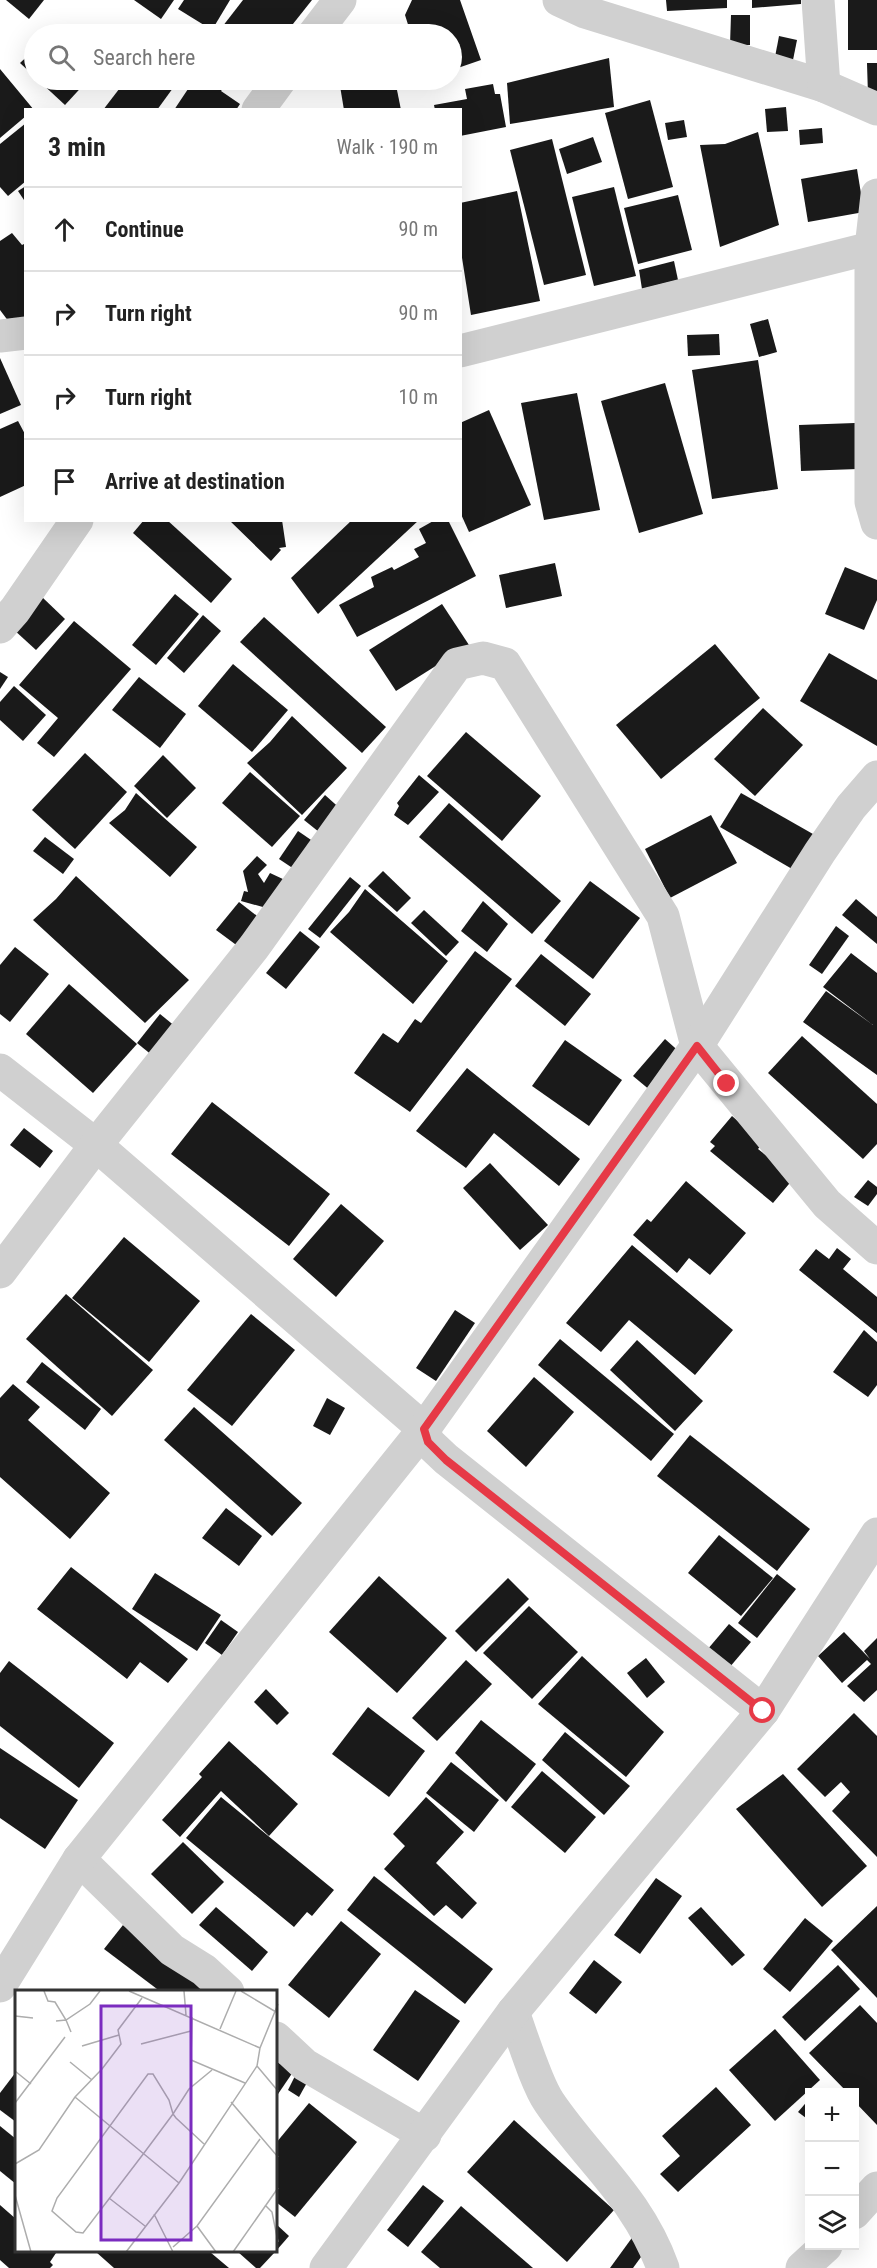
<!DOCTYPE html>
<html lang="en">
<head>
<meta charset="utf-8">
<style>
	:root { --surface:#fff; --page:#f2f2f2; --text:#222; --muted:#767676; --line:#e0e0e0 }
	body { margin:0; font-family:"Roboto Condensed",sans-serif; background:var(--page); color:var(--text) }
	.controls { position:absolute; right:18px; bottom:18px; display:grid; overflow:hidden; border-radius:0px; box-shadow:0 6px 24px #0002 }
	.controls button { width:54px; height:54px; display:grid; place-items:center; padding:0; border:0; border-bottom:2px solid var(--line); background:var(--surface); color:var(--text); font:30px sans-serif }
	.stop { position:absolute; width:18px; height:18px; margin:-14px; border:4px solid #e63946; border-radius:50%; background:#fff }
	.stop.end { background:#e63946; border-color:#fff; box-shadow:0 2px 6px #0008 }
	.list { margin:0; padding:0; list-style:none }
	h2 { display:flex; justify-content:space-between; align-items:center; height:78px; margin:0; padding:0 24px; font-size:26px }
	h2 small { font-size:20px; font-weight:400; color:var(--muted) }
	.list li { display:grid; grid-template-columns:39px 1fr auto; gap:18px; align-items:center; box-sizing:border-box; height:84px; padding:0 24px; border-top:2px solid var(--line) }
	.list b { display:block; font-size:22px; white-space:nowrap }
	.list em { font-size:20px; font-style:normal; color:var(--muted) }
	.icon { flex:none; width:33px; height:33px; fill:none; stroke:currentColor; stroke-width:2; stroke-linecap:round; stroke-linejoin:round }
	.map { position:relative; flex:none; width:877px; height:2268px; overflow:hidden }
	.search { position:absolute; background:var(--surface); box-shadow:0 6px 24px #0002; left:24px; top:24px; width:438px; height:66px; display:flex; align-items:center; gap:15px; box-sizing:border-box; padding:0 21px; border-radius:33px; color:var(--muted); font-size:22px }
	.panel { position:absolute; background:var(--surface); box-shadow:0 6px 24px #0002; left:24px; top:108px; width:438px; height:414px; border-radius:0px }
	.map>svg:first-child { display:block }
	.building { fill:#1a1a1a }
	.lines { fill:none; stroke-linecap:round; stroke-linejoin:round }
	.minor { stroke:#d0d0d0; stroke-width:33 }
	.route { stroke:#e63946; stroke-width:8 }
	.inset-road { fill:none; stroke:#adadad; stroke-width:1.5 }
	.view { fill:#7b2cbf; fill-opacity:0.15; stroke:#7b2cbf; stroke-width:3 }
	.inset-edge { fill:none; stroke:#333; stroke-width:3 }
</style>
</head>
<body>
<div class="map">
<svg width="877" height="2268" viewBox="0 0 877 2268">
	<rect width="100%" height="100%" fill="#fff"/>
	<!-- building -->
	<g class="building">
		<polygon points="6,0 44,0 29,19"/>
		<polygon points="134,0 174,0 161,19"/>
		<polygon points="184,0 230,0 212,30 178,9"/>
		<polygon points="243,0 312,0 285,34 224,34 219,31"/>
		<polygon points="412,0 460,0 481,60 452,70 452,34 411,34 405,15"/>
		<polygon points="666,0 727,0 727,8 667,11"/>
		<polygon points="752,0 801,0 801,4 752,8"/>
		<rect x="848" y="0" width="29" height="50"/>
		<polygon points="731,15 750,15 750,45 730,45"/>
		<polygon points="386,29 387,34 364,34 364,33"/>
		<polygon points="779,36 797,40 793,60 775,57"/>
		<polygon points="34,50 34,76 20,63"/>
		<polygon points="609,58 614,107 510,124 507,83"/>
		<polygon points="867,63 877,63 877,96 868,96"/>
		<polygon points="0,69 34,110 26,110 26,116 0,138"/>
		<polygon points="38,80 88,80 65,105"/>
		<polygon points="126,80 162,80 173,88 157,110 103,110"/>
		<polygon points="194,80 229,80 221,91 240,104 236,110 174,110"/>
		<polygon points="339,80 395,80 401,110 344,110"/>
		<polygon points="493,84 495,94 500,94 506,127 460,136 460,110 435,110 434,105 467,99 465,89"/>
		<polygon points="650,100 673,187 628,199 605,113"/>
		<polygon points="786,107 788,131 767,132 765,109"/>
		<polygon points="684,120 687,137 668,140 665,123"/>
		<polygon points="26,123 26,181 8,196 0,187 0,144"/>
		<polygon points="822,128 823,143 800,145 799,130"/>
		<polygon points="758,132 779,225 720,247 700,145 725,144"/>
		<polygon points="593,137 602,162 567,174 559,149"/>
		<polygon points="552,139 586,275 544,285 510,150"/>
		<polygon points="857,169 864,212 808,222 801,179"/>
		<polygon points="26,186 26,203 18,191"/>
		<polygon points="614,187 636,276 594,286 572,197"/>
		<polygon points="517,191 540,301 471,315 460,245 460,203"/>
		<polygon points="678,195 692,250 638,264 624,208"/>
		<polygon points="12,233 22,245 26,243 26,316 12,326 0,310 0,241"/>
		<polygon points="674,261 678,280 642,289 639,270"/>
		<polygon points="768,319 777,352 759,357 750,324"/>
		<polygon points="719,334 720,355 688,356 687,335"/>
		<polygon points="0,358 21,405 0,414"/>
		<polygon points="758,360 778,489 712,499 692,370"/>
		<polygon points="665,383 703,514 639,533 601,401"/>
		<polygon points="577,393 600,510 544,520 521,403"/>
		<polygon points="489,410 531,505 469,532 460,512 460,423"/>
		<polygon points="18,421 26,436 26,485 0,497 0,429"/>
		<polygon points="855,423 858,469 801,471 799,425"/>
		<polygon points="144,520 167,520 232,579 211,603 133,533"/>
		<polygon points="229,520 282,520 286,547 279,548 281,550 271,561"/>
		<polygon points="352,520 419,520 318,614 291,578"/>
		<polygon points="435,520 448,520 476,576 357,637 339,605 374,587 371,577 392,567 394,570 419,557 414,549 426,543 419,529"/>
		<polygon points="555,563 562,596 506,608 499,575"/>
		<polygon points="845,567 877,580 877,600 864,630 825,614"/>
		<polygon points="175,594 199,614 156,665 132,645"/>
		<polygon points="42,597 65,619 36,650 13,629"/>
		<polygon points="442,604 469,645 396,691 369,650"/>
		<polygon points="203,615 221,631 184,673 167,658"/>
		<polygon points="264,617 386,727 362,753 240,642"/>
		<polygon points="74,621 131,669 54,757 37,743 58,718 19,685"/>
		<polygon points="715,644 760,698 661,779 616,725"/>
		<polygon points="829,653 877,680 877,746 800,701"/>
		<polygon points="233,664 288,710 252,752 198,706"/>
		<polygon points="0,672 8,677 0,689"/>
		<polygon points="139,677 186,714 160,748 112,710"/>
		<polygon points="14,686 46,715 23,741 0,720 0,702"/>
		<polygon points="763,708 803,745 755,796 714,759"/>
		<polygon points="292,716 347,768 302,815 247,763 270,742"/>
		<polygon points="466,732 541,796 502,841 427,776"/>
		<polygon points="85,753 127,792 75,849 32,810"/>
		<polygon points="163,755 196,788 167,818 134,786"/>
		<polygon points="250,772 300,816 272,847 222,803"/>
		<polygon points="419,775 439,792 408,825 394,815 399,806 397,803"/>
		<polygon points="136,793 197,847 170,877 109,823 125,810"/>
		<polygon points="741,793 820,838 799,873 720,827"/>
		<polygon points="325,795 344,812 324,836 304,820"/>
		<polygon points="449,803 561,901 532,934 419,837"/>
		<polygon points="711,815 737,863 670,898 645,849"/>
		<polygon points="298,831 317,844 297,871 279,859"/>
		<polygon points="45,837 74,859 63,874 33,851"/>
		<polygon points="257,856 267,865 258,874 264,883 270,873 285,880 270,909 241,901 244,891 248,892 243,871"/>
		<polygon points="383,871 411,898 397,912 368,886"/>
		<polygon points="76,876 189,980 145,1023 33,920 56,899"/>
		<polygon points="350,877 361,886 320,938 308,929"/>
		<polygon points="590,881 640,918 593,979 544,941"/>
		<polygon points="365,889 448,961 413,1004 330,932 349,912"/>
		<polygon points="856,899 877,917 877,944 842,915"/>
		<polygon points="483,901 508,924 487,952 461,931"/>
		<polygon points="239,902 261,919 239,947 216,930"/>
		<polygon points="424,910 459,942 446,956 411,923"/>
		<polygon points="836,926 849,936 822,974 809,965"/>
		<polygon points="300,931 320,947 286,989 266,973"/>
		<polygon points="15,947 49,974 10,1022 0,1014 0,965"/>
		<polygon points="475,951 512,979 410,1112 354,1073 383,1033 398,1043 415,1019 421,1023"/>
		<polygon points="851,953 877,973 877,1075 803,1022 826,991 873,1025 823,987"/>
		<polygon points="541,954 591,994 565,1026 515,986"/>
		<polygon points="69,984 137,1044 93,1093 26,1034"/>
		<polygon points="160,1014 176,1027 153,1056 137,1043"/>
		<polygon points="802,1036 877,1104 877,1144 863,1159 768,1073"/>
		<polygon points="665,1039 683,1055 651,1091 633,1076"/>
		<polygon points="565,1040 622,1080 589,1126 532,1086"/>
		<polygon points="467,1068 580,1159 559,1186 494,1133 466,1168 416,1131"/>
		<polygon points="212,1102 330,1194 289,1246 171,1154"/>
		<polygon points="732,1116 763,1143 758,1149 794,1178 773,1203 710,1151 715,1146 710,1142"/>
		<polygon points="24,1128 53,1151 40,1168 10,1145"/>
		<polygon points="490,1163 548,1225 520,1250 463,1188"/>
		<polygon points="868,1180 877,1187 877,1194 868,1206 854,1197"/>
		<polygon points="686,1181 746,1233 710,1275 689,1258 677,1273 633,1235 647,1219 651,1222"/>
		<polygon points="341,1204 384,1241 336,1297 293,1259"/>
		<polygon points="124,1237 200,1301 149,1362 72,1298"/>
		<polygon points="632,1245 733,1330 695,1375 629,1320 601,1352 566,1323"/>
		<polygon points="837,1248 851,1259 843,1269 877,1297 877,1333 799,1270 816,1249 829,1259"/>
		<polygon points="66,1294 153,1370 112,1416 26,1339"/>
		<polygon points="455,1310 475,1323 436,1381 416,1368"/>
		<polygon points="251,1314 295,1350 232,1426 187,1390"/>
		<polygon points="864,1330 877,1342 877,1385 868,1397 833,1372"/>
		<polygon points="560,1339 674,1434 651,1461 538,1365"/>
		<polygon points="637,1340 703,1401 675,1431 610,1370"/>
		<polygon points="42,1362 101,1409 85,1430 26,1382"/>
		<polygon points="534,1377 574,1412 526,1467 487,1431"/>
		<polygon points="13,1384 40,1407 28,1420 110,1493 70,1539 0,1477 0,1398"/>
		<polygon points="327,1398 345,1408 330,1435 313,1426"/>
		<polygon points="194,1407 302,1503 272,1536 164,1440"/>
		<polygon points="690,1435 810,1529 777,1571 657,1476"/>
		<polygon points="226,1508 262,1536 239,1566 202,1538"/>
		<polygon points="719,1535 773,1578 741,1616 688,1573"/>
		<polygon points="71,1567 188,1659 168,1683 140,1662 127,1679 37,1609"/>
		<polygon points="155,1573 221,1615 197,1651 132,1609"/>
		<polygon points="777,1574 796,1589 757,1638 738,1623"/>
		<polygon points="379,1576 447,1638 397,1693 329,1632"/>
		<polygon points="508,1578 529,1599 476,1652 455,1631"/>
		<polygon points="529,1606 578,1652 532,1699 483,1653"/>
		<polygon points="221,1620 238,1632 222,1655 205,1643"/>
		<polygon points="729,1624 751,1642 729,1668 707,1650"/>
		<polygon points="844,1632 870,1659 864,1651 877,1638 877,1690 864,1702 847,1686 871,1664 867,1660 842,1683 818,1656"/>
		<polygon points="582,1656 664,1732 626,1777 538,1704"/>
		<polygon points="646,1658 665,1682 647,1698 627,1673"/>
		<polygon points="466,1660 492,1684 437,1741 412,1718"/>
		<polygon points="9,1661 114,1743 79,1788 0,1726 0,1673"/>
		<polygon points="266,1689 289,1713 277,1725 254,1702"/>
		<polygon points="368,1707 425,1751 389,1797 332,1754"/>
		<polygon points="854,1713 877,1736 877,1857 832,1811 850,1792 841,1782 825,1797 797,1769"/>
		<polygon points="481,1720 536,1764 506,1802 455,1753"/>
		<polygon points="565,1732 630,1786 604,1815 542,1760"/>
		<polygon points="229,1741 298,1804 269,1836 221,1791 180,1837 162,1820 202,1777 199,1774"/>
		<polygon points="0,1748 78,1800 45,1849 0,1818"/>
		<polygon points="451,1762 499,1800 474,1832 426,1793"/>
		<polygon points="542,1771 596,1817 565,1853 511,1807"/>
		<polygon points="783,1774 867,1866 822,1907 736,1809"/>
		<polygon points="221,1797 334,1890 312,1916 307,1912 294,1927 186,1838"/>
		<polygon points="426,1797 464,1832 436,1863 477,1903 462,1919 446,1905 434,1916 384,1869 405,1846 393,1834"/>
		<polygon points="183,1842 224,1882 192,1914 151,1874"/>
		<polygon points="374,1876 493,1969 465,2004 347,1910"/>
		<polygon points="656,1878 682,1896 640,1954 614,1935"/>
		<polygon points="877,1906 877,1998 831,1950"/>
		<polygon points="216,1907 268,1952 252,1971 199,1925"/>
		<polygon points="701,1907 745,1955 732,1966 688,1918"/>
		<polygon points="805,1918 833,1941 790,1992 763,1969"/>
		<polygon points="341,1921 381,1954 329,2018 288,1985"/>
		<polygon points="123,1925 212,1992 161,1992 104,1949"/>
		<polygon points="594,1960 622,1982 596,2014 569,1993"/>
		<polygon points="838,1965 860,1989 805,2041 782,2017"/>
		<polygon points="415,1990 460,2021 418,2081 373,2050"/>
		<polygon points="860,2005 877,2023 877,2125 854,2101 854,2092 847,2092 809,2053"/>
		<polygon points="775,2029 820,2080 775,2121 729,2070"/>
		<polygon points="276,2061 293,2072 276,2097"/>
		<polygon points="16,2072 16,2122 0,2110 0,2093"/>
		<polygon points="297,2072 309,2079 299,2097 288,2090"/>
		<polygon points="716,2087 751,2125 678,2192 660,2174 680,2156 662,2136"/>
		<polygon points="810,2098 810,2121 798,2112"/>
		<polygon points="309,2103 357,2142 295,2217 276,2202 276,2143"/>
		<polygon points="514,2120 614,2210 567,2262 467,2172"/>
		<polygon points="0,2126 16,2139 16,2184 0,2171"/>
		<polygon points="423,2185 444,2201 408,2247 387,2230"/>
		<polygon points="0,2205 16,2219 16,2252 54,2252 56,2253 50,2262 53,2265 50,2268 9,2268 0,2260"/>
		<polygon points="461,2206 533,2268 440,2268 421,2252"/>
		<polygon points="276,2224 289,2236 276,2251"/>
		<polygon points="634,2235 649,2246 633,2268 610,2268"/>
		<polygon points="96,2252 210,2252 229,2268 114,2268"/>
		<polygon points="238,2252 275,2252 260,2268 256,2268"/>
	</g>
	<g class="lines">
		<!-- minor -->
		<g class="minor">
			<polyline points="559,0 585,12 824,86 877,109"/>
			<polyline points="818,0 824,86"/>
			<polyline points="314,34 340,0"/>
			<polyline points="258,110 280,80"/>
			<polyline points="877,195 871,248 871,502 877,523"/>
			<polyline points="0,336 26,333"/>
			<polyline points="460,351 871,248"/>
			<polyline points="0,627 15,610 77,520"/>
			<polyline points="0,1070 96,1145 424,1429 428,1442 446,1459 763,1711"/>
			<polyline points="0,1272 96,1145 254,947 457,664 483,658 505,664 663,916 697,1046 827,1204 877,1248"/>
			<polyline points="79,1859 172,1950 204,1970 228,1992"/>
			<polyline points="0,1986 79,1859 424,1429 697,1046 820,852 851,807 877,777"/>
			<path d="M513 2012C522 2036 536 2083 549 2102 589 2161 638 2198 663 2268"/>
			<polyline points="276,2038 305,2065 425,2135"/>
			<polyline points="854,2213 877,2188"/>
			<polyline points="326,2268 513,2012 763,1711 877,1534"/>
			<polyline points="802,2268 826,2246"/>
		</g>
	</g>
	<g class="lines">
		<!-- route -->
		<polyline class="route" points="727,1084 697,1046 424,1429 428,1442 446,1460 763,1711"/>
	</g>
	<!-- overview -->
	<g transform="translate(15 1990)">
		<rect width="262" height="262" fill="#fff"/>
		<path class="inset-road" d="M29 1 33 11 40 12 51 30 56 42M114 1 245 58M169 1 171 25M226 1 261 22M0 26 18 28M177 27 176 70 230 93M41 31 51 30 75 14 85 1M205 39 221 1M126 54 176 41M67 56 104 45M55 72 77 90M242 76 263 101M0 81 16 94M60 107 164 193M216 112 263 167M0 113 50 47M189 154 161 128 158 124 154 110 138 84H133L42 208 37 221 61 242 68 243 129 163 158 124 174 99 197 80M0 174 24 160 60 107 87 79 106 54 103 40 127 8M0 205 16 262M94 208 130 236M250 215 257 222 263 252M139 224 158 262M182 236 201 262M158 257 182 236 245 149M111 262 164 193 242 76 245 58 263 14M218 262 263 198"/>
		<path class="view" d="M86 16H176V250H86Z"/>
		<rect width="262" height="262" class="inset-edge"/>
	</g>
</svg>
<div class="controls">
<button>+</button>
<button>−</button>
<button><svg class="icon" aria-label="layers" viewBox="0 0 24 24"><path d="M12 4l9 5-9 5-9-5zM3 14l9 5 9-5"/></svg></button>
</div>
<div class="stop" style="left:763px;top:1711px"></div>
<div class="stop end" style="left:727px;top:1084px"></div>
<div class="search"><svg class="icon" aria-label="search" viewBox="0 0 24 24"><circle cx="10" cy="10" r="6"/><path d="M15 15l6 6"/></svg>Search here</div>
<section class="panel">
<h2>3 min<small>Walk · 190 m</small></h2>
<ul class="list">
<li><svg class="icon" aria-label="ahead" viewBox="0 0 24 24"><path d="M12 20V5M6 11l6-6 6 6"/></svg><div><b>Continue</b></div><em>90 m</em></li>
<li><svg class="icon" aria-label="right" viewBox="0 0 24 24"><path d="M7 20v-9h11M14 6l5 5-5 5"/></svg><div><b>Turn right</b></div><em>90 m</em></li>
<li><svg class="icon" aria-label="right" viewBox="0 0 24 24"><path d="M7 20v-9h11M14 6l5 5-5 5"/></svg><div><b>Turn right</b></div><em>10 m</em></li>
<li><svg class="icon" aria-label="arrive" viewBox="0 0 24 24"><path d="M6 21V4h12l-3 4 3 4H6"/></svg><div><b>Arrive at destination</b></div></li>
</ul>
</section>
</div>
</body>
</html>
